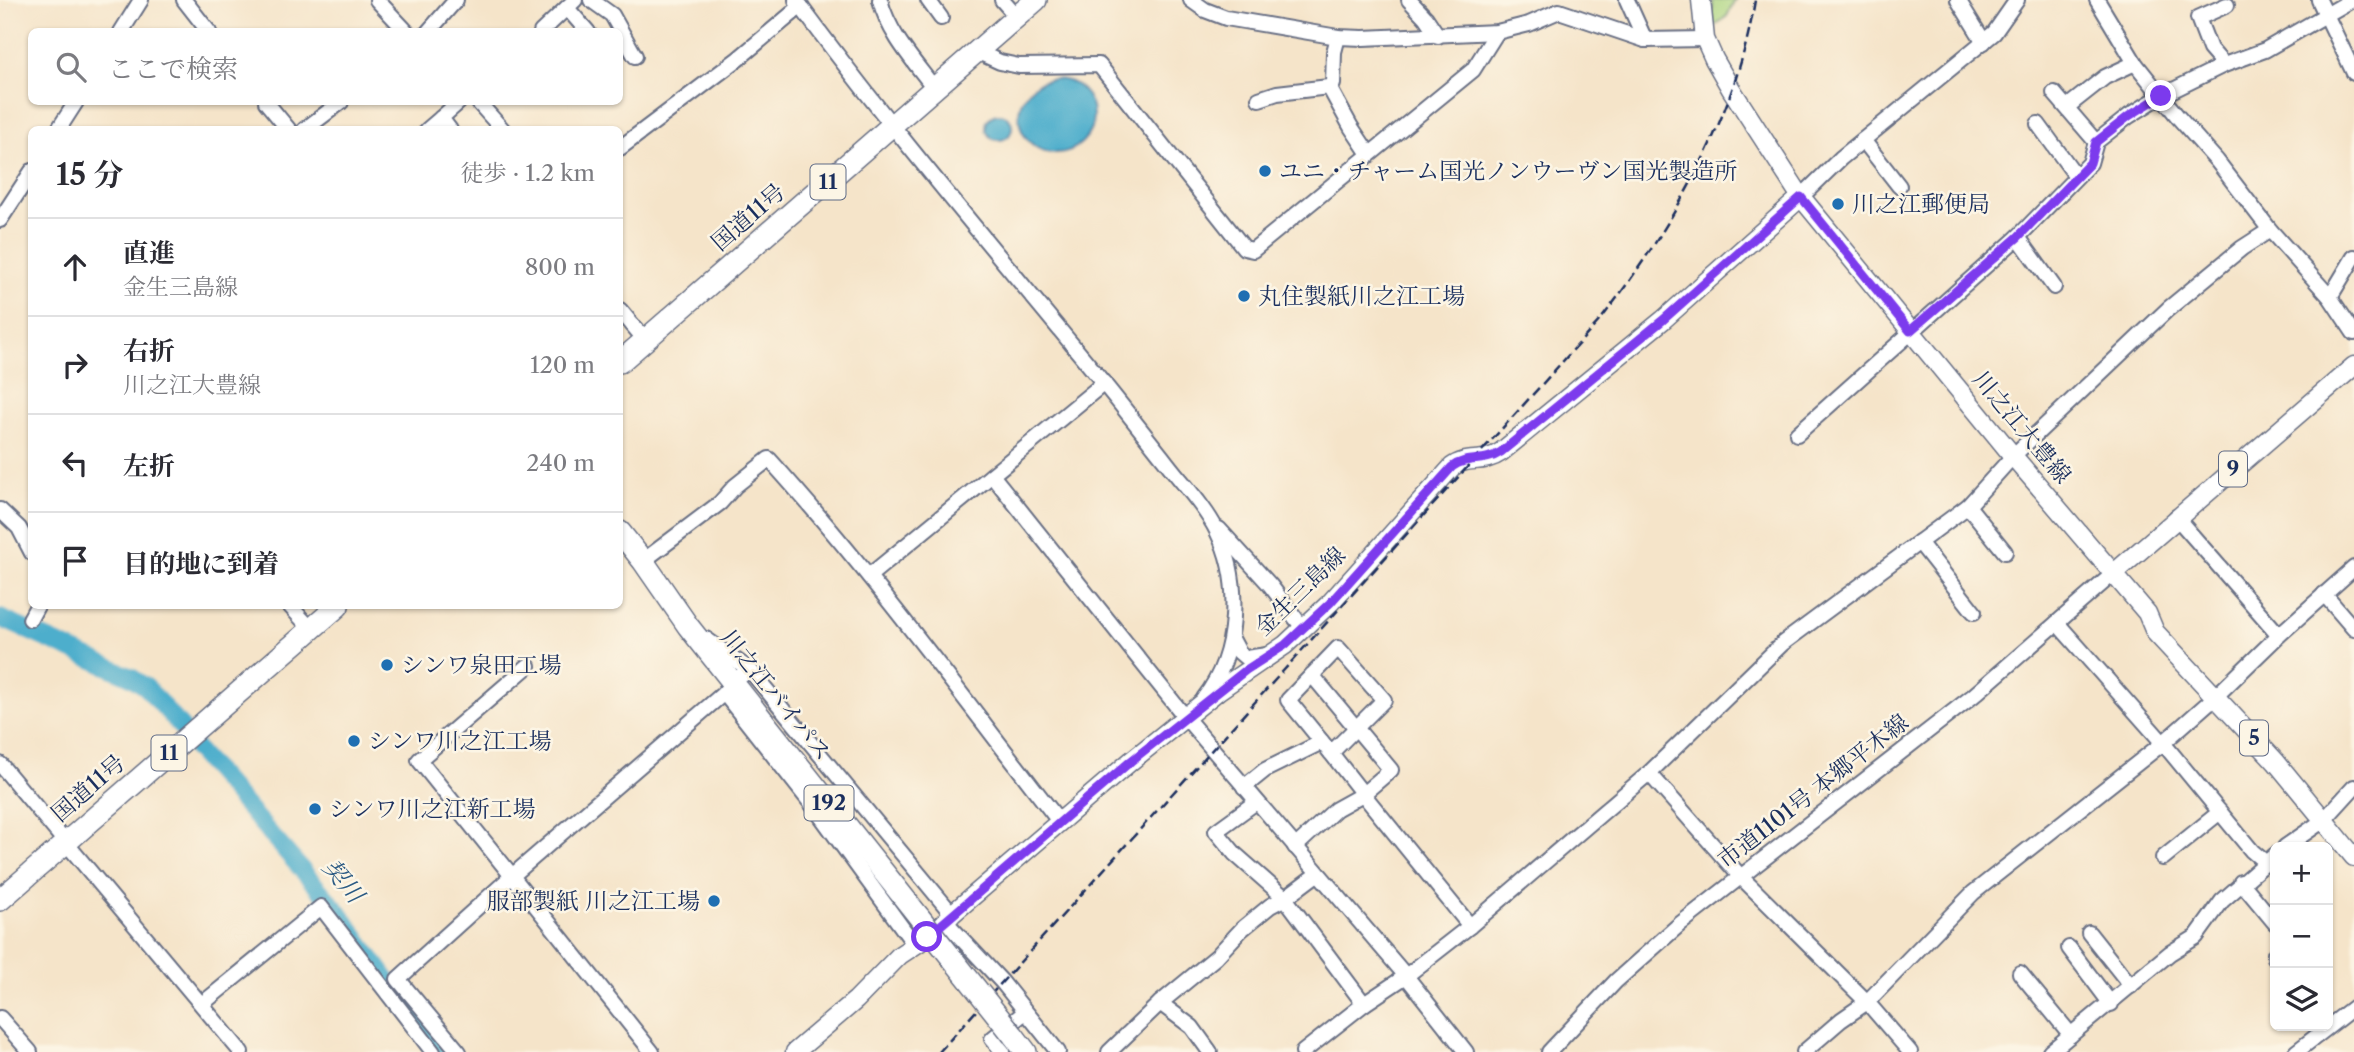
<!DOCTYPE html>
<html lang="ja">
<head>
<meta charset="utf-8">
<style>
	:root { --surface:#fff; --page:#f7f7f7; --text:#2b2b33; --muted:#7c7c81; --line:#e1e1e2 }
	body { margin:0; font-family:"Libre Caslon Text","Noto Serif JP",serif; background:var(--page); color:var(--text) }
	.controls { position:absolute; right:21px; bottom:21px; display:grid; overflow:hidden; border-radius:10px; box-shadow:0 2px 5px #0004 }
	.controls button { width:63px; height:63px; display:grid; place-items:center; padding:0; border:0; border-bottom:2px solid var(--line); background:var(--surface); color:var(--text); font:35px sans-serif }
	.stop { position:absolute; width:21px; height:21px; margin:-16px; border:5px solid #7c3aed; border-radius:50%; background:#fff }
	.stop.end { background:#7c3aed; border-color:#fff; box-shadow:0 2px 7px #0008 }
	.list { margin:0; padding:0; list-style:none }
	h2 { display:flex; justify-content:space-between; align-items:center; height:91px; margin:0; padding:0 28px; font-size:30px }
	h2 small { font-size:23px; font-weight:400; color:var(--muted) }
	.list li { display:grid; grid-template-columns:46px 1fr auto; gap:21px; align-items:center; box-sizing:border-box; height:98px; padding:0 28px; border-top:2px solid var(--line) }
	.list b { display:block; font-size:26px; white-space:nowrap }
	.list p { margin:0; font-size:23px; white-space:nowrap; color:var(--muted) }
	.list em { font-size:23px; font-style:normal; color:var(--muted) }
	.icon { flex:none; width:38px; height:38px; fill:none; stroke:currentColor; stroke-width:2; stroke-linecap:round; stroke-linejoin:round }
	.map { position:relative; flex:none; width:2354px; height:1052px; overflow:hidden }
	.search { position:absolute; background:var(--surface); box-shadow:0 2px 5px #0004; left:28px; top:28px; width:595px; height:77px; display:flex; align-items:center; gap:18px; box-sizing:border-box; padding:0 24px; border-radius:10px; color:var(--muted); font-size:26px }
	.panel { position:absolute; background:var(--surface); box-shadow:0 2px 5px #0004; left:28px; top:126px; width:595px; height:483px; border-radius:10px }
	.map>svg:first-child { display:block }
	.green { fill:#acd580; stroke:#64826f; stroke-width:2 }
	.water { fill:#4daecc; stroke:#346e95; stroke-width:2 }
	.lines { fill:none; stroke-linecap:round; stroke-linejoin:round }
	.river { stroke:#4daecc; stroke-width:18 }
	.minor-casing { stroke:#676e83; stroke-width:18 }
	.major-casing { stroke:#676e83; stroke-width:21 }
	.highway-casing { stroke:#676e83; stroke-width:24 }
	.minor { stroke:#fff; stroke-width:14 }
	.major { stroke:#fff; stroke-width:18 }
	.highway { stroke:#fff; stroke-width:21 }
	.rail { stroke:#1b2f5e; stroke-width:2.5; stroke-dasharray:10 5; stroke-linecap:butt }
	.highway-bridge-casing { stroke:#676e83; stroke-width:24; stroke-linecap:butt }
	.highway-bridge { stroke:#fff; stroke-width:21 }
	.route { stroke:#7c3aed; stroke-width:9 }
	.poi-dot { fill:#1f6fb2; stroke:#fcf5e5; stroke-width:2.5 }
	.labels { text-anchor:middle; stroke-width:5; stroke-linejoin:round; paint-order:stroke }
	.shield { fill:#fcf5e5; stroke:#5e6a86; stroke-width:2 }
	.shield-label { font-size:21px; font-weight:bold; fill:#1b2f5e }
	.poi-label { font-size:23px; fill:#1b2f5e; stroke:#fcf5e5; text-anchor:start }
	.street-label { font-size:23px; fill:#1b2f5e; stroke:#fcf5e5 }
	.water-label { font-size:24px; font-style:italic; fill:#2c5b84; stroke:#fcf5e5 }
</style>
</head>
<body>
<div class="map">
<svg width="2354" height="1052" viewBox="0 0 2354 1052">
	<rect width="100%" height="100%" fill="#fcf5e5"/>
	<filter id="ink" filterUnits="userSpaceOnUse"><feTurbulence type="fractalNoise" baseFrequency=".0143" numOctaves="2"/><feDisplacementMap in="SourceGraphic" scale="14" xChannelSelector="R" yChannelSelector="G"/><feConvolveMatrix kernelMatrix="1 2 1 2 8 2 1 2 1" color-interpolation-filters="sRGB"/></filter>
	<filter id="wash" filterUnits="userSpaceOnUse"><feTurbulence type="fractalNoise" baseFrequency=".00686" numOctaves="4" result="noise"/><feDisplacementMap in="SourceGraphic" scale="28" xChannelSelector="R" yChannelSelector="G"/><feGaussianBlur stdDeviation="1.57" result="paint"/><feColorMatrix in="noise" values="0 0 0 0 0 0 0 0 0 0 0 0 0 0 0 0 0 1.4 0 .05"/><feComposite in="paint" operator="in"/></filter>
	<g filter="url(#wash)">
		<rect width="100%" height="100%" fill="#f5e4c9"/>
		<!-- green -->
		<polygon class="green" points="1713,0 1735,0 1727,16 1713,27"/>
		<!-- water -->
		<g class="water">
			<circle cx="1056" cy="116" r="37"/>
			<circle cx="999" cy="127" r="13"/>
		</g>
		<g class="lines">
			<!-- river -->
			<g class="river">
				<polyline points="0,618 131,677 146,687 182,728"/>
				<polyline points="195,748 338,911 410,1012 446,1052"/>
			</g>
		</g>
	</g>
	<g filter="url(#ink)">
		<g class="lines">
			<!-- minor casing -->
			<g class="minor-casing">
				<g id="minor">
					<polyline points="184,0 209,32"/>
					<polyline points="377,0 407,32"/>
					<polyline points="591,0 612,15 635,56"/>
					<path d="M796 0C884 120 980 233 1074 347 1106 385 1136 424 1167 463 1184 485 1205 507 1217 531 1242 581 1239 654 1204 698"/>
					<path d="M880 0C889 34 913 60 934 88"/>
					<polyline points="928,0 941,18"/>
					<polyline points="1002,0 1016,16"/>
					<polyline points="1191,0 1205,10 1226,18 1338,37 1363,38 1497,32 1529,24 1559,11 1645,40 1705,39"/>
					<polyline points="1409,0 1426,18 1438,36"/>
					<polyline points="1627,0 1645,40"/>
					<polyline points="1958,0 1984,42"/>
					<polyline points="2097,0 2135,63 2178,117 2217,161 2270,230 2330,297 2354,333"/>
					<polyline points="2319,0 2354,73"/>
					<polyline points="567,8 588,32"/>
					<polyline points="121,32 141,0"/>
					<polyline points="428,32 456,0"/>
					<polyline points="541,32 575,0"/>
					<polyline points="976,51 1000,62 1019,66 1099,65 1244,248 1253,250 1473,70 1497,32"/>
					<polyline points="2224,65 2210,49 2198,18 2227,5"/>
					<polyline points="1329,87 1333,84 1334,52 1338,37"/>
					<polyline points="2054,93 2096,142"/>
					<polyline points="1259,99 1277,93 1329,87 1351,127 1369,154"/>
					<polyline points="266,102 289,130"/>
					<polyline points="478,102 503,130"/>
					<polyline points="2067,107 2105,77 2135,63"/>
					<polyline points="2038,124 2076,176"/>
					<polyline points="58,130 76,102"/>
					<polyline points="304,130 341,102"/>
					<polyline points="427,130 441,118"/>
					<polyline points="450,130 441,118 459,102"/>
					<polyline points="1863,140 1899,186"/>
					<polyline points="620,148 738,59 801,6"/>
					<polyline points="1801,197 1841,158 1994,33 2017,0"/>
					<polyline points="0,220 32,171"/>
					<polyline points="2018,237 2054,287"/>
					<polyline points="2330,297 2354,257"/>
					<polyline points="620,310 645,340"/>
					<polyline points="1797,434 2018,237 2090,163 2096,142 2129,116 2161,96 2224,65 2265,50 2352,0"/>
					<polyline points="992,475 1186,718 1406,976 1466,1052"/>
					<polyline points="1968,506 2005,552"/>
					<polyline points="0,510 19,528 32,553"/>
					<polyline points="2176,517 2279,635"/>
					<polyline points="1219,529 1270,585 1303,628"/>
					<polyline points="1919,542 1974,612"/>
					<path d="M643 561 720 503 735 486 769 459C873 574 964 699 1059 821"/>
					<polyline points="869,576 1104,383"/>
					<polyline points="2324,594 2354,629"/>
					<polyline points="290,606 311,629"/>
					<polyline points="30,619 37,606"/>
					<polyline points="2057,623 2163,743 2252,851 2265,862"/>
					<polyline points="1231,637 1239,652 1246,658 1267,655"/>
					<polyline points="706,639 750,670"/>
					<polygon points="1338,648 1384,700 1331,753 1288,700"/>
					<polyline points="1312,675 1391,770 1363,794 1331,753"/>
					<polyline points="0,764 241,1052"/>
					<polyline points="1649,773 1740,876 1867,1002 1910,1052"/>
					<polyline points="1244,787 1265,770 1322,742"/>
					<polyline points="1256,802 1216,831 1235,854 1285,898 1364,1004"/>
					<polyline points="1295,847 1336,809 1363,794 1470,926"/>
					<polyline points="2285,847 2324,820 2354,787"/>
					<polyline points="2163,858 2220,812"/>
					<polyline points="2241,882 2275,923"/>
					<polyline points="946,922 1002,982 1058,1052"/>
					<polyline points="2089,933 2131,986"/>
					<polyline points="914,944 817,811 724,693 733,681 750,670 952,914"/>
					<polyline points="2069,948 2111,1004"/>
					<polyline points="2275,954 2275,958"/>
					<polyline points="2020,973 2071,1035"/>
					<polyline points="1160,1003 1216,957 1242,929 1270,906 1285,898 1317,874"/>
					<polyline points="202,1004 321,907 433,1052"/>
					<polyline points="0,1018 30,1052"/>
					<polyline points="459,1052 398,979 512,876 419,760 528,666"/>
					<polyline points="652,1052 512,876 724,693"/>
					<polyline points="1003,1052 992,1039 1025,1012"/>
					<polyline points="1109,1052 1160,1003 1192,1027 1210,1052"/>
					<polyline points="1303,1052 1364,1004 1406,976 1470,926 1649,773 1783,643 1968,506 2013,456 2168,309 2242,248 2270,230"/>
					<polyline points="1549,1052 1616,981 1680,924 1973,696 2113,574"/>
					<polyline points="1804,1052 1841,1020 1867,1002 1973,893 2163,743 2215,697 2279,635 2354,568"/>
					<polyline points="2050,1052 2170,953 2196,937 2222,901 2275,855"/>
					<polyline points="2296,1052 2354,1007"/>
				</g>
			</g>
			<!-- major casing -->
			<g class="major-casing">
				<g id="major">
					<polyline points="1701,0 1705,39 1714,59 1731,89 1801,197 2013,456 2147,613 2155,632 2276,762 2354,857"/>
					<polyline points="2113,574 2354,366"/>
					<path d="M795 1052 856 1000 900 955 938 930 952 914 1131 761 1219 690 1285 645 1330 603 1452 467C1468 455 1482 465 1501 452L1663 320 1801 197"/>
				</g>
			</g>
			<!-- highway casing -->
			<g class="highway-casing">
				<g id="highway">
					<polyline points="620,362 1036,0"/>
					<polyline points="620,532 643,561 688,626 920,918"/>
					<polyline points="0,900 338,606"/>
					<polyline points="1013,1035 1026,1052"/>
				</g>
			</g>
			<!-- minor -->
			<use href="#minor" class="minor"/>
			<!-- major -->
			<use href="#major" class="major"/>
			<!-- highway -->
			<use href="#highway" class="highway"/>
			<!-- rail -->
			<path class="rail" d="M939 1052 1601 319C1673 226 1736 118 1755 0"/>
			<!-- highway-bridge casing -->
			<g class="highway-bridge-casing">
				<polyline id="highway-bridge" points="920,918 1013,1035"/>
			</g>
			<!-- highway-bridge -->
			<use href="#highway-bridge" class="highway-bridge"/>
		</g>
	</g>
	<g class="lines" filter="url(#ink)">
		<!-- route -->
		<path class="route" d="M927 937 1131 761 1246 670 1285 645 1330 603 1452 467C1468 455 1483 464 1501 452L1663 320 1801 197 1910 331 2018 237 2090 163 2096 142 2129 116 2161 96"/>
	</g>
	<!-- markers -->
	<g class="poi-dot">
		<circle cx="1265" cy="171" r="7"/>
		<circle cx="1838" cy="204" r="7"/>
		<circle cx="1244" cy="296" r="7"/>
		<circle cx="387" cy="665" r="7"/>
		<circle cx="354" cy="741" r="7"/>
		<circle cx="315" cy="809" r="7"/>
		<circle cx="714" cy="901" r="7"/>
	</g>
	<g class="labels">
		<!-- shield labels -->
		<g class="shield">
			<rect x="810.5" y="164.5" width="35" height="35" rx="5"/>
			<rect x="2219" y="451.5" width="28" height="35" rx="5"/>
			<rect x="2240" y="720.5" width="28" height="35" rx="5"/>
			<rect x="151.5" y="735.5" width="35" height="35" rx="5"/>
			<rect x="804.5" y="785.5" width="49" height="35" rx="5"/>
		</g>
		<g class="shield-label">
			<text x="828" y="189">11</text>
			<text x="2233" y="476">9</text>
			<text x="2254" y="745">5</text>
			<text x="169" y="760">11</text>
			<text x="829" y="810">192</text>
		</g>
		<!-- poi labels -->
		<g class="poi-label">
			<text x="1279" y="179">ユニ・チャーム国光ノンウーヴン国光製造所</text>
			<text x="1852" y="212">川之江郵便局</text>
			<text x="1258" y="304">丸住製紙川之江工場</text>
			<text x="401" y="673">シンワ泉田工場</text>
			<text x="368" y="749">シンワ川之江工場</text>
			<text x="329" y="817">シンワ川之江新工場</text>
			<text x="700" y="909" text-anchor="end">服部製紙 川之江工場</text>
		</g>
		<!-- street labels -->
		<g class="street-label">
			<text transform="translate(748 217) rotate(-41)" y="8">国道11号</text>
			<text transform="translate(2022 427) rotate(50)" y="8">川之江大豊線</text>
			<text transform="translate(1300 591) rotate(-44)" y="8">金生三島線</text>
			<text transform="translate(776 695) rotate(51)" y="8">川之江バイパス</text>
			<text transform="translate(88 788) rotate(-41)" y="8">国道11号</text>
			<text transform="translate(1813 791) rotate(-38)" y="8">市道1101号 本郷平木線</text>
		</g>
		<!-- water labels -->
		<g class="water-label">
			<text transform="translate(343 881) rotate(50)" y="8">契川</text>
		</g>
	</g>
</svg>
<div class="controls">
<button>+</button>
<button>−</button>
<button><svg class="icon" aria-label="layers" viewBox="0 0 24 24"><path d="M12 4l9 5-9 5-9-5zM3 14l9 5 9-5"/></svg></button>
</div>
<div class="stop" style="left:927px;top:937px"></div>
<div class="stop end" style="left:2161px;top:96px"></div>
<div class="search"><svg class="icon" aria-label="search" viewBox="0 0 24 24"><circle cx="10" cy="10" r="6"/><path d="M15 15l6 6"/></svg>ここで検索</div>
<section class="panel">
<h2>15 分<small>徒歩 · 1.2 km</small></h2>
<ul class="list">
<li><svg class="icon" aria-label="ahead" viewBox="0 0 24 24"><path d="M12 20V5M6 11l6-6 6 6"/></svg><div><b>直進</b><p>金生三島線</p></div><em>800 m</em></li>
<li><svg class="icon" aria-label="right" viewBox="0 0 24 24"><path d="M7 20v-9h11M14 6l5 5-5 5"/></svg><div><b>右折</b><p>川之江大豊線</p></div><em>120 m</em></li>
<li><svg class="icon" aria-label="left" viewBox="0 0 24 24"><path d="M17 20v-9H6M10 6l-5 5 5 5"/></svg><div><b>左折</b></div><em>240 m</em></li>
<li><svg class="icon" aria-label="arrive" viewBox="0 0 24 24"><path d="M6 21V4h12l-3 4 3 4H6"/></svg><div><b>目的地に到着</b></div></li>
</ul>
</section>
</div>
</body>
</html>
